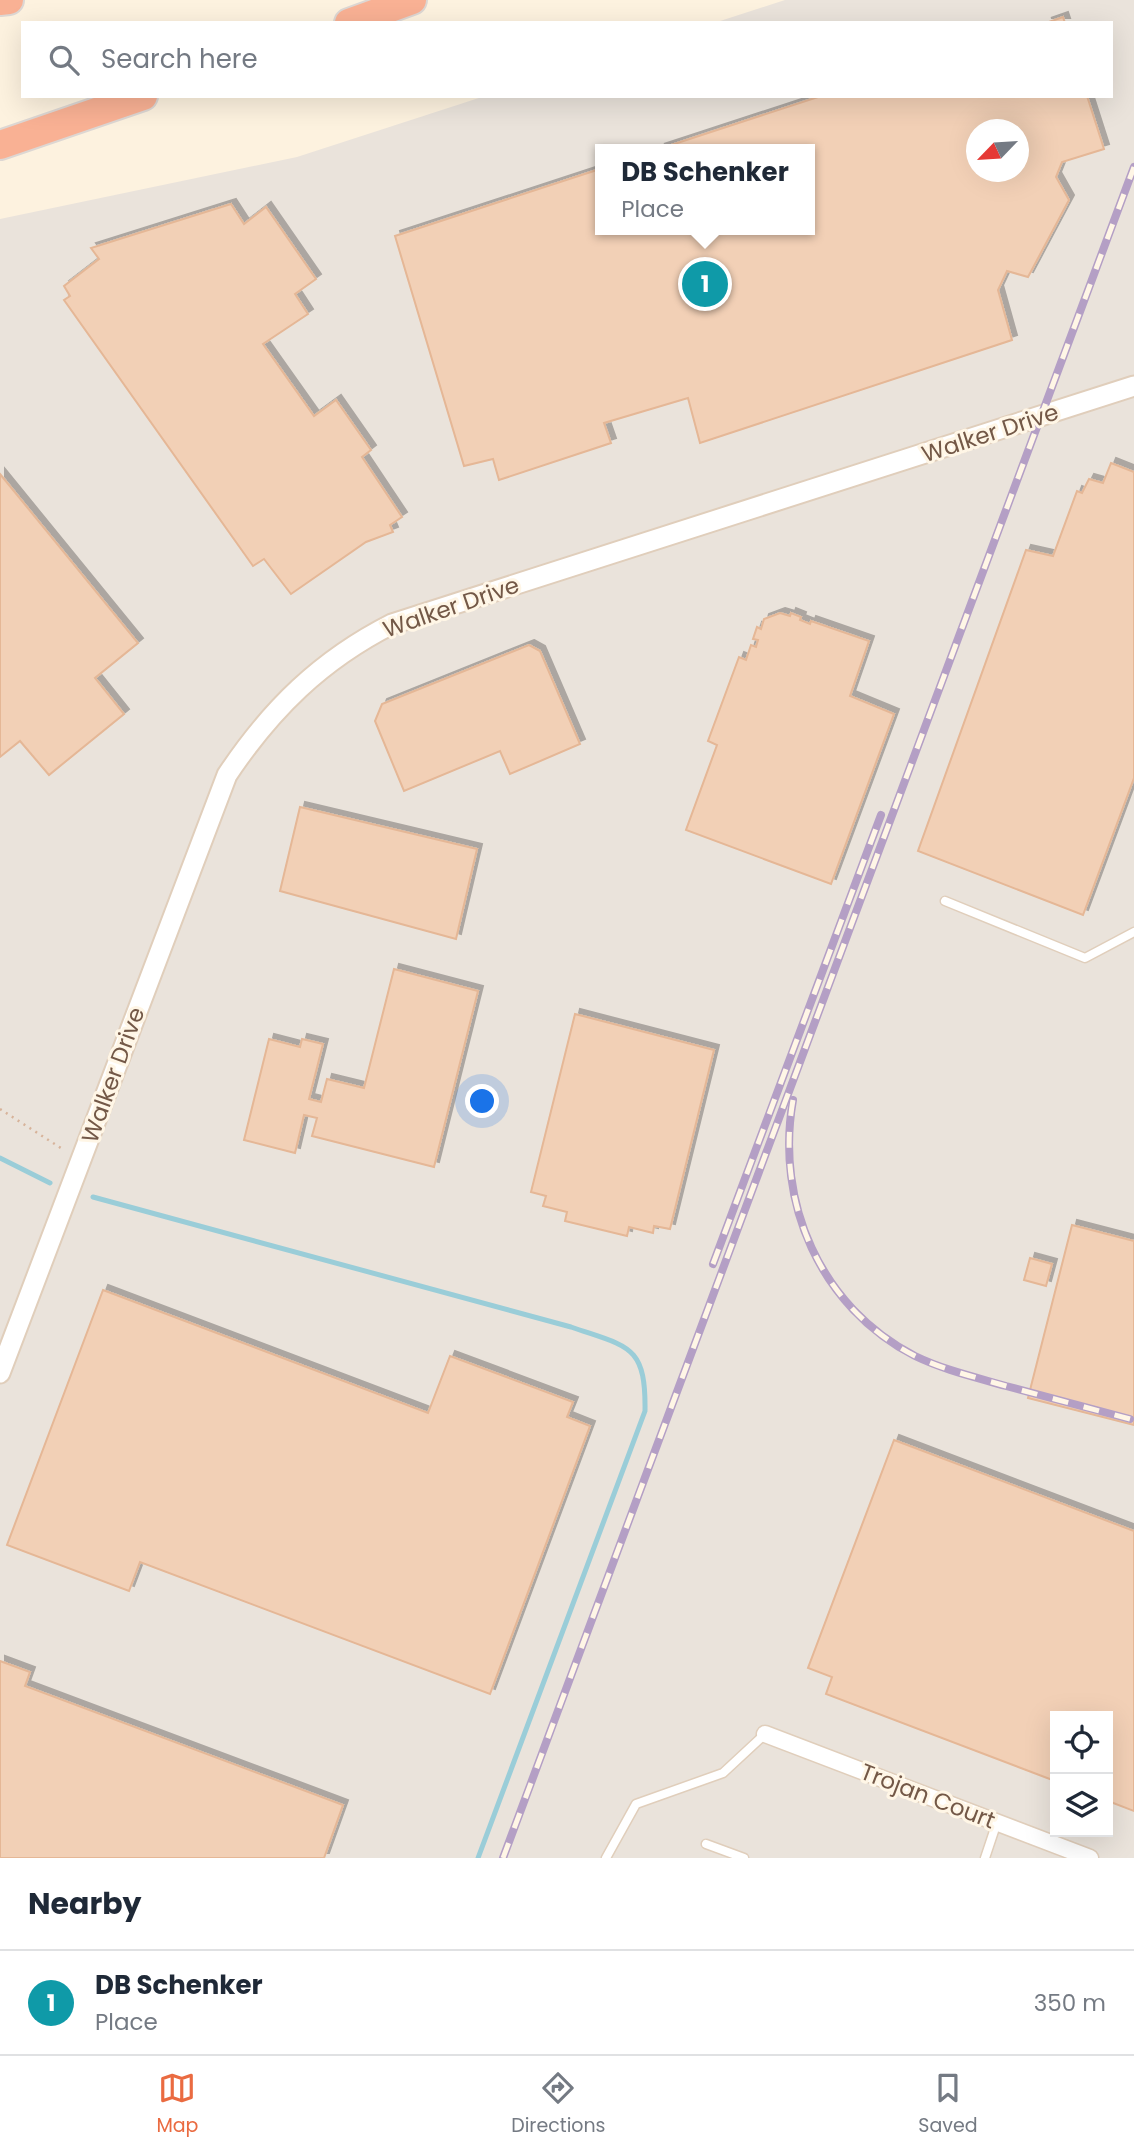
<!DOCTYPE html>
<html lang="en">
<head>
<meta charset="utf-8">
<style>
	:root { --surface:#fff; --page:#f2f2f3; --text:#1f2937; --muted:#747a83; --line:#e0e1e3; --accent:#ea6b41 }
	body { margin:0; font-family:Poppins,sans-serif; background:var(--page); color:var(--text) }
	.controls { position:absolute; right:21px; bottom:21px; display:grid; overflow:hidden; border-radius:0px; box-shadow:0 7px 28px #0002 }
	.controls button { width:63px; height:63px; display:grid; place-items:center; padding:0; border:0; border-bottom:2px solid var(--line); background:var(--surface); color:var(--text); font:35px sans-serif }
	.compass { position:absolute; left:966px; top:119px; width:63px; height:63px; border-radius:50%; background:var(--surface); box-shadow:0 7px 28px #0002; rotate:245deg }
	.you { position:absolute; left:483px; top:1102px; width:24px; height:24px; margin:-18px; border:5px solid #fff; border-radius:50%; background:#1a73e8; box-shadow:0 0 0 10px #1a73e833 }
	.badge { display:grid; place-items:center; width:46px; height:46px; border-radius:50%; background:var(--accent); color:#fff; font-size:23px; font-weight:700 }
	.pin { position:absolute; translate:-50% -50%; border:4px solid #fff; box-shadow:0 2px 7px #0006 }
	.popup { position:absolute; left:595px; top:144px; width:220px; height:91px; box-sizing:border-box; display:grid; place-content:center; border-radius:0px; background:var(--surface); filter:drop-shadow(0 2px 5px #0005); font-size:23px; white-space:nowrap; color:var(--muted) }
	.popup b { font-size:26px; color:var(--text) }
	.popup::after { content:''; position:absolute; left:50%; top:100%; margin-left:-14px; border:14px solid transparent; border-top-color:var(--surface) }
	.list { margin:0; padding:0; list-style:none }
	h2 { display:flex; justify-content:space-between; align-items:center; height:91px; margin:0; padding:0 28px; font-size:30px }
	h2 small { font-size:23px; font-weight:400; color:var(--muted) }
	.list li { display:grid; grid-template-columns:46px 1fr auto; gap:21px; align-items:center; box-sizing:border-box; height:105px; padding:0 28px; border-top:2px solid var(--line) }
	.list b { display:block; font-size:26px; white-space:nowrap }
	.list p { margin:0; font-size:23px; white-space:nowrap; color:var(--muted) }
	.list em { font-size:23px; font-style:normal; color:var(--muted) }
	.icon { flex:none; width:38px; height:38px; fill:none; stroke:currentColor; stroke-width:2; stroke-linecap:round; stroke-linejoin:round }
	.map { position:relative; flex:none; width:1134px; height:1858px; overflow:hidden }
	.search { position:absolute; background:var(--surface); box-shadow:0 7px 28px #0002; left:21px; right:21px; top:21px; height:77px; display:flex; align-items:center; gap:18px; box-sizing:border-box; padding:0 24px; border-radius:0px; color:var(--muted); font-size:26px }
	.sheet { height:196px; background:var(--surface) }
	nav { display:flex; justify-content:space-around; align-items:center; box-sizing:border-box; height:98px; border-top:2px solid var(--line); background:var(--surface); font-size:19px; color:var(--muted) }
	nav a { display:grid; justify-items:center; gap:4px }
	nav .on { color:var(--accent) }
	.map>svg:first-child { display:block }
	.industrial { fill:#eae3db; fill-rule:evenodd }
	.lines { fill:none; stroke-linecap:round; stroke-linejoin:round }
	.stream { stroke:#9acdd8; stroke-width:5 }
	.building { fill:#f2d0b6; stroke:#e5b796; stroke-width:2; fill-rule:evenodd; filter:url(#shadow) }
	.service-casing { stroke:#e0cebb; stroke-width:11 }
	.minor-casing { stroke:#e0cebb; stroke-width:19 }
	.tertiary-casing { stroke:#e0cebb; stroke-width:23 }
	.motorway-casing { stroke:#ddd7d3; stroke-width:32 }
	.path { stroke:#d7b39a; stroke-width:2.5; stroke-dasharray:2 5; stroke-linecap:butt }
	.service { stroke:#fff; stroke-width:8 }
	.minor { stroke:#fff; stroke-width:16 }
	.tertiary { stroke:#fff; stroke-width:19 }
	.motorway { stroke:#f9b194; stroke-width:28 }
	.rail-casing { stroke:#b49fc5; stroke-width:8 }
	.rail { stroke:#fff6e6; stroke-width:5; stroke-dasharray:16; stroke-linecap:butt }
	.labels { text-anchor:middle; stroke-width:6; stroke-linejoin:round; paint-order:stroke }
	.street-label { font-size:23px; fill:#735847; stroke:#fff6e6 }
</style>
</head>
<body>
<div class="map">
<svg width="1134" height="1858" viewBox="0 0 1134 1858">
	<defs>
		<filter id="shadow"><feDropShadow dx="5" dy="-5" stdDeviation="0" flood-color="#0004"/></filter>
	</defs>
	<rect width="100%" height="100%" fill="#fdf2df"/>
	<!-- industrial -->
	<path class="industrial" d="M785 0H1134V1858H0V219L297 157 485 96H1111V23H714ZM976 130H1018V172H976ZM600 149H810V230H600ZM1055 1716H1108V1832H1055Z"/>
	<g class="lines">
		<!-- stream -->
		<g class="stream">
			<polyline points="0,1158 50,1183"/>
			<path d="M93 1197 571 1327C628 1347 646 1344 645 1411L478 1858"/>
		</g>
	</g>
	<!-- building -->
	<g class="building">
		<polygon points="1063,17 1065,23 1046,23"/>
		<path d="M821 96H1087L1104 149 1062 162 1056 177 1069 200 1028 277 1007 271 998 290 1012 340 700 443 688 398 604 423 611 443 499 480 493 459 464 466 395 236 600 169V230H810V149H659ZM976 130H1018V172H976Z"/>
		<polygon points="231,204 244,224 266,207 316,279 295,294 308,314 263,344 314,416 336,400 371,450 362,457 402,517 390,525 393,532 366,542 291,594 264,559 253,566 64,300 70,296 64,286 99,259 91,248"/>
		<polygon points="1111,463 1134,472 1134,778 1083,915 918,851 1026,550 1053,556 1077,491 1082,493 1089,479 1103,483"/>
		<polygon points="0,474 138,643 95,678 124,714 49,775 20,741 0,757"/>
		<polygon points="780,613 790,616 791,613 801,617 800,620 810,624 811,621 869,641 850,696 894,714 831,884 686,830 717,745 708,741 739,657 746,660 751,645 756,647 758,640 753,639 757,627 761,629 764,619"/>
		<polygon points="529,645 540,651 580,744 510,774 500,751 404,791 375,721 382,704"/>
		<polygon points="300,807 477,849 456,939 280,891"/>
		<polygon points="394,969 478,991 434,1167 312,1136 317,1118 304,1115 295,1153 244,1140 269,1039 300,1047 302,1039 323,1044 309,1099 321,1102 327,1079 364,1088"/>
		<polygon points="575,1014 714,1050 670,1229 654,1226 653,1233 629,1227 627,1236 565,1221 567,1212 543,1206 546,1196 531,1192"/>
		<polygon points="1072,1225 1134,1241 1134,1425 1028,1398"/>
		<polygon points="1030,1258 1052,1264 1046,1286 1024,1280"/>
		<polygon points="103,1290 428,1413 450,1356 573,1402 567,1417 590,1426 490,1694 140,1562 129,1591 7,1545"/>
		<polygon points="894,1440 1134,1531 1134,1811 1108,1801 1108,1716 1055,1716 1055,1781 826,1694 832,1677 808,1668"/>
		<polygon points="0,1661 30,1672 25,1686 343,1805 324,1858 0,1858"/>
	</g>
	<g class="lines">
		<!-- service casing -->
		<g class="service-casing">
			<g id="service">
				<polyline points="945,901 1085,958 1134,932"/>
				<polyline points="706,1844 744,1858"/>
				<polyline points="606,1858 636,1804 723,1773 765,1734"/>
				<polyline points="985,1858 997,1822"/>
			</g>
		</g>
		<!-- minor casing -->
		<g class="minor-casing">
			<polyline id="minor" points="765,1734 1090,1858"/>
		</g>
		<!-- tertiary casing -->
		<g class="tertiary-casing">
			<path id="tertiary" d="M0 1373 227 775C271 709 321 660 392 624L1134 386"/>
		</g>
		<!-- motorway casing -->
		<g class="motorway-casing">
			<g id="motorway">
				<polyline points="0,1 9,0"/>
				<polyline points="349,23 412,0"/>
				<polyline points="0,145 143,96"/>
			</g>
		</g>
		<!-- path -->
		<polyline class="path" points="0,1109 64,1150"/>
		<!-- service -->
		<use href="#service" class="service"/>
		<!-- minor -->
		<use href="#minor" class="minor"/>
		<!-- tertiary -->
		<use href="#tertiary" class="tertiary"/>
		<!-- motorway -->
		<use href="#motorway" class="motorway"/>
		<!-- rail casing -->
		<g class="rail-casing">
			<g id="rail">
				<path d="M793 1100C775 1202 820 1307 915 1356 944 1370 975 1377 1006 1386 1047 1397 1088 1408 1130 1419"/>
				<polyline points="713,1264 881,815"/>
				<polyline points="503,1858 1134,167"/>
			</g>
		</g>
		<!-- rail -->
		<use href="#rail" class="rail"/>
	</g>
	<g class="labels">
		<!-- street labels -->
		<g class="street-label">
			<text transform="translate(990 433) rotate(-18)" y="8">Walker Drive</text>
			<text transform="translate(451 607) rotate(-19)" y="8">Walker Drive</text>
			<text transform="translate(113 1075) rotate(-70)" y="8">Walker Drive</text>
			<text transform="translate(928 1796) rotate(21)" y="8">Trojan Court</text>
		</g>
	</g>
</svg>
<div class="controls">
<button><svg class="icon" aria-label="locate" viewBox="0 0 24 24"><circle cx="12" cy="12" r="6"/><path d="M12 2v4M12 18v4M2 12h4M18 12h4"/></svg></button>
<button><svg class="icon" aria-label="layers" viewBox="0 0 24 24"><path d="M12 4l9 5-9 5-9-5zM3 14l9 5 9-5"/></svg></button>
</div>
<svg class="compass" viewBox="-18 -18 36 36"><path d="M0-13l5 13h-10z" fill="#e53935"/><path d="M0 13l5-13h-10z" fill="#747a83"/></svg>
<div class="you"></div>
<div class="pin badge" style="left:705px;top:284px;background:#0f9aa8">1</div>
<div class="popup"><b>DB Schenker</b>Place</div>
<div class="search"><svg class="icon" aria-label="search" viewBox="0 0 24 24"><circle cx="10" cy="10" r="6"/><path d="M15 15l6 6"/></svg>Search here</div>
</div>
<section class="sheet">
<h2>Nearby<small></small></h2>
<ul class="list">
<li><span class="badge" style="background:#0f9aa8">1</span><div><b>DB Schenker</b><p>Place</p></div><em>350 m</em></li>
</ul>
</section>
<nav>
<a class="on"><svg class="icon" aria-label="map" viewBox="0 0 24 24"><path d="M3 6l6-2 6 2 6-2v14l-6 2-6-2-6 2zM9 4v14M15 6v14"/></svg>Map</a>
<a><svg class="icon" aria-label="directions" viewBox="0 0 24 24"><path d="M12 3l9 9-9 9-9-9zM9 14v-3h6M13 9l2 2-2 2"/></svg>Directions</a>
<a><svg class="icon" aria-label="saved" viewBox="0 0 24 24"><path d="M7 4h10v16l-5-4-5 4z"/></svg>Saved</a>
</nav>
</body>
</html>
